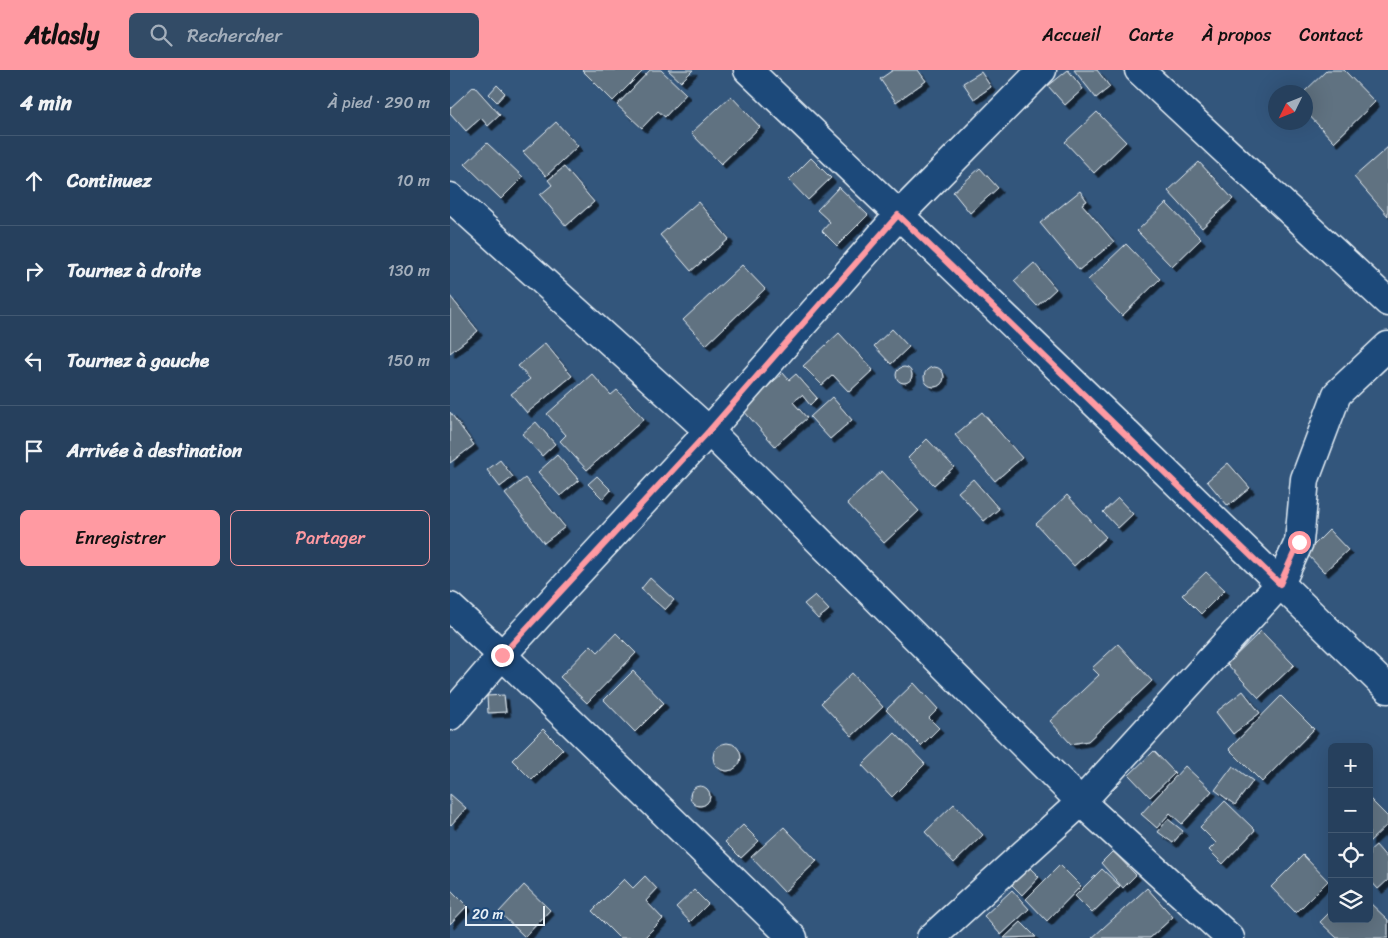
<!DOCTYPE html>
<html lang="fr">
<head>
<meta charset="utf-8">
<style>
	:root { --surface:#26405d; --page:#324b66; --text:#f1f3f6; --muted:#a4afbc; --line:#425972; --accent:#ff9aa2 }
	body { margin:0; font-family:Sriracha,sans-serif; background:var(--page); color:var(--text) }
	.controls { position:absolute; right:15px; bottom:15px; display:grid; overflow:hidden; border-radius:8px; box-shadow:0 5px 20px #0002 }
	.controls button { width:45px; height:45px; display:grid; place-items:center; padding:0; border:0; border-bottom:1px solid var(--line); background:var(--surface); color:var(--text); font:25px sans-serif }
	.compass { position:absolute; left:818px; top:15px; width:45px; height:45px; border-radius:50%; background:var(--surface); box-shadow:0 5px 20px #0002; rotate:227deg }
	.scale { position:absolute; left:15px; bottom:12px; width:80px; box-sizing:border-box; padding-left:5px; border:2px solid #e8f1f8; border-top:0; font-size:14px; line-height:18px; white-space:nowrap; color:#e8f1f8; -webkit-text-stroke:4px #1f4a7a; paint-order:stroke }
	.stop { position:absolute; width:15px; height:15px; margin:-11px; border:4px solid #ff9aa2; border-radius:50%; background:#fff }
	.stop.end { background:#ff9aa2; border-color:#fff; box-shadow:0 1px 5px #0008 }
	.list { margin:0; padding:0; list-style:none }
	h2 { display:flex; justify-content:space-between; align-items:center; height:65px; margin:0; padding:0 20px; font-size:21px }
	h2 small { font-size:16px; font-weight:400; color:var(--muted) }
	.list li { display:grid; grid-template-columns:32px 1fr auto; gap:15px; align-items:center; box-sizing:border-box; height:90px; padding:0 20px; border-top:1px solid var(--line) }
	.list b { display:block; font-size:19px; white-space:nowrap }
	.list em { font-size:16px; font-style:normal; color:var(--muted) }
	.actions { display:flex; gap:10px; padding:15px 20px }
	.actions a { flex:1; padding:11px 0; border:1px solid var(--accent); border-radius:8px; text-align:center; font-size:18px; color:var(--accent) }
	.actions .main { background:var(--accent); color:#111 }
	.icon { flex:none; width:28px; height:28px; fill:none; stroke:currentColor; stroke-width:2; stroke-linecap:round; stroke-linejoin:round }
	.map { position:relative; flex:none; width:938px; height:868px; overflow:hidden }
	header { display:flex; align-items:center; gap:30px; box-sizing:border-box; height:70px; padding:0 25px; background:var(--accent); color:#111 }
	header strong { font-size:24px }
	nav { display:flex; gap:28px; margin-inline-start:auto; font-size:18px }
	.search { width:350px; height:45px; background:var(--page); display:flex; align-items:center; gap:12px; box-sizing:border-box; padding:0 18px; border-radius:8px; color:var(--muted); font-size:19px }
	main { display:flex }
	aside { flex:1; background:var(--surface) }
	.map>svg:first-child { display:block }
	.building { fill:#617281; stroke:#e8f1f8; filter:url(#shadow) }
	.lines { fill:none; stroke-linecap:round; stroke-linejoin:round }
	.minor-casing { stroke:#e8f1f8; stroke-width:31 }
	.minor { stroke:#1f4a7a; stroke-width:28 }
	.route { stroke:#ff9aa2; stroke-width:6 }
</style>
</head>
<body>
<header>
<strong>Atlasly</strong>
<div class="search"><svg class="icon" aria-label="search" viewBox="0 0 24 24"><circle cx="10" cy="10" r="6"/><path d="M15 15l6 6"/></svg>Rechercher</div>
<nav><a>Accueil</a><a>Carte</a><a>À propos</a><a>Contact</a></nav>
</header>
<main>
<aside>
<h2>4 min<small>À pied · 290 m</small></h2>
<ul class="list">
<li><svg class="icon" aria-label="ahead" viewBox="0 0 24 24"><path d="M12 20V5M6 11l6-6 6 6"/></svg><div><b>Continuez</b></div><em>10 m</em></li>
<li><svg class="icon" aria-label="right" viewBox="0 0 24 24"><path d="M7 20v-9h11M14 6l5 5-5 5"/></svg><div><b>Tournez à droite</b></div><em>130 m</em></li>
<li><svg class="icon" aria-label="left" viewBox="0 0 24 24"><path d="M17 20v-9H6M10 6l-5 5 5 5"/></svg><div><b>Tournez à gauche</b></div><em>150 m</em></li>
<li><svg class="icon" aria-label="arrive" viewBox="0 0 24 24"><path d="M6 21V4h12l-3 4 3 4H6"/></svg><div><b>Arrivée à destination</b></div></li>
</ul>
<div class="actions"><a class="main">Enregistrer</a><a>Partager</a></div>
</aside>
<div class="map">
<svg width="938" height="868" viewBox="0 0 938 868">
	<defs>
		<filter id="shadow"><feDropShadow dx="4.5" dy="4.5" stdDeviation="0" flood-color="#0009"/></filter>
	</defs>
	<rect width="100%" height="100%" fill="#33567c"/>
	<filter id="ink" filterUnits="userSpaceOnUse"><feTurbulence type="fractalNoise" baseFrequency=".02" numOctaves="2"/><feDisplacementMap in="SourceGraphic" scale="10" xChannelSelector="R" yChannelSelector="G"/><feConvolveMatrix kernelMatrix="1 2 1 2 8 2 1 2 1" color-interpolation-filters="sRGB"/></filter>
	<g filter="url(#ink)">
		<!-- building -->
		<g class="building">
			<polygon points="132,0 194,0 163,31"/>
			<polygon points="200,0 211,0 236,24 215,47 208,41 192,58 167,35"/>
			<polygon points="218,0 243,0 231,12"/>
			<polygon points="443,0 468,0 476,11 446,32 430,9"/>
			<polygon points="618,0 633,19 615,35 598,16"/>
			<polygon points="624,0 647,0 660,17 646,28"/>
			<polygon points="877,0 894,0 925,32 884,72 856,42 854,22"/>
			<polygon points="531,2 541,17 524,29 513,13"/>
			<polygon points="47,15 55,23 47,32 39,24"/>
			<polygon points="24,16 50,45 38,56 31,48 16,61 0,43 0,38"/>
			<polygon points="281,26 310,57 271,94 241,63"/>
			<polygon points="647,42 676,72 644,103 615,72"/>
			<polygon points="106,52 128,76 96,106 73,82"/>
			<polygon points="37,73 73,107 51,129 15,94"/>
			<polygon points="938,77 938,146 904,107"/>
			<polygon points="361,88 381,108 358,130 339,110"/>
			<polygon points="749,92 783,129 752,158 718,121"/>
			<polygon points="114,97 144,132 116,156 90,125 102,115 98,110"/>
			<polygon points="530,98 548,118 520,143 503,122"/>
			<polygon points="389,117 418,145 387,176 372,161 380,152 367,140"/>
			<polygon points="630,121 637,131 632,134 664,172 629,200 590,153"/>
			<polygon points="248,132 279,169 241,201 210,165"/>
			<polygon points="716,133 751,169 722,197 687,161"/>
			<polygon points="676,174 710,209 672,246 638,210"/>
			<polygon points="584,193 606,219 587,236 564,211"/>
			<polygon points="292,195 315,219 256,275 233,250"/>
			<polygon points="0,226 28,261 0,283"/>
			<polygon points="442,259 459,277 441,294 424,276"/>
			<polygon points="389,263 423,300 399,322 383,305 372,315 353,296"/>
			<polygon points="95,273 122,306 77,343 61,324 80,309 68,296"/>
			<circle cx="454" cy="305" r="8"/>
			<circle cx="484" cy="307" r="10"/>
			<polygon points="333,303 339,310 346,304 367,328 360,335 352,325 343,332 357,348 325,376 292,339"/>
			<polygon points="142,304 161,325 167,320 194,349 137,400 110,371 116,365 97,344"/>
			<polygon points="382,327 402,350 380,369 360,347"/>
			<polygon points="0,342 24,375 0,393"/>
			<polygon points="532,342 572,388 545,411 505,365"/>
			<polygon points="86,352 105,374 92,386 72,364"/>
			<polygon points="477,369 504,397 484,415 458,388"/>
			<polygon points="107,385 129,410 110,426 88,402"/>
			<polygon points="50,390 63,407 50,417 37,400"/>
			<polygon points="778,393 800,418 778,436 757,411"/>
			<polygon points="432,401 469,441 434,473 397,433"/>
			<polygon points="147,406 161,420 153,429 138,414"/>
			<polygon points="75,408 115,457 94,473 55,424"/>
			<polygon points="523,409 549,439 534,451 508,422"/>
			<polygon points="617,425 656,467 624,496 586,454"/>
			<polygon points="668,428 683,444 668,458 653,442"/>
			<polygon points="879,460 898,480 874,502 856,483"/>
			<polygon points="756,502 775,520 751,544 732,525"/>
			<polygon points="200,508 224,530 215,540 191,519"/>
			<polygon points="365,525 379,540 368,549 354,534"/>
			<polygon points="811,561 844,595 809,628 777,594"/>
			<polygon points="166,563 186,583 137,633 110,607 141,575 148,582"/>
			<polygon points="668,574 702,611 638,671 621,674 600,651 649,605 642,598"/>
			<polygon points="183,601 214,633 185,662 154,630"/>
			<polygon points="402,603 433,637 402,666 371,633"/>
			<polygon points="464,613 488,639 479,648 489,658 471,676 436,640"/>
			<polygon points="793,621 810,643 783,664 766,642"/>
			<polygon points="54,625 56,642 38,643 37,626"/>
			<polygon points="831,626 864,659 812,712 779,679"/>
			<polygon points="93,659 113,679 82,710 62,690"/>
			<polygon points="445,663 475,694 442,727 412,695"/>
			<circle cx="277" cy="687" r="14"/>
			<polygon points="704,681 725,703 700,727 679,705"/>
			<polygon points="735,696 762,721 732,754 720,743 707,758 691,744"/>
			<polygon points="783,696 803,711 785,735 765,720"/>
			<circle cx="250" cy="726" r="10"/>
			<polygon points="0,724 16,738 1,755 0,754"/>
			<polygon points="919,728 938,747 938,754 919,772"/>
			<polygon points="775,731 805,760 773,794 759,780 766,773 750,757"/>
			<polygon points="504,734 533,765 504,793 475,762"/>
			<polygon points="718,749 733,761 723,773 708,762"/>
			<polygon points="293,755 309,771 291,788 275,772"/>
			<polygon points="334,757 367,791 334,822 301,787"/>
			<polygon points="926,775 938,789 938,810 928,819 919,809 919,781"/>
			<polygon points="663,781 686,805 673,818 651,793"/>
			<polygon points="853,785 878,811 846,843 821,817"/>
			<polygon points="577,795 589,807 572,825 560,813"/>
			<polygon points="610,795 631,816 597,851 576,829"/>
			<polygon points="652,799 670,816 642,843 625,826"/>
			<polygon points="195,806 207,819 196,831 213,849 194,868 169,868 142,841 174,809 183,818"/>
			<polygon points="74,815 100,840 75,867 49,842"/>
			<polygon points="697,818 723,847 700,868 642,868"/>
			<polygon points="0,819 17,836 0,854"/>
			<polygon points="244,820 258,834 240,852 226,837"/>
			<polygon points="562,820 579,839 551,865 534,846"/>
			<polygon points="919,832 938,850 938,868 887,868 870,852 882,840 882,849 919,849"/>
			<polygon points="571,852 586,867 554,868"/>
		</g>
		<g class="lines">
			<!-- minor casing -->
			<g class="minor-casing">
				<g id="minor">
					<polyline points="298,0 676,363 938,619"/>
					<polyline points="689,0 938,232"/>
					<polyline points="0,127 259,361 631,732 780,868"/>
					<polyline points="0,537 52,585 343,868"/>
					<polyline points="0,646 52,585 259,361 449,145 592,0"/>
					<polyline points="481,868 631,732 830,514 849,472 855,409 887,324 938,276"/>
				</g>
			</g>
			<!-- minor -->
			<use href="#minor" class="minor"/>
		</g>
	</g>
	<g class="lines" filter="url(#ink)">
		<!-- route -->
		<polyline class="route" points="52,585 259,361 448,145 830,514 849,472"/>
	</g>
</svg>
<div class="controls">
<button>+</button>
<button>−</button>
<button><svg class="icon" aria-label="locate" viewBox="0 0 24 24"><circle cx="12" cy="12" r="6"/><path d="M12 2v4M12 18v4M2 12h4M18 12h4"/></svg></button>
<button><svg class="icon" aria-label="layers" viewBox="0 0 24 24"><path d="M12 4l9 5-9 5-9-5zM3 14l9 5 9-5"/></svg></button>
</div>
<svg class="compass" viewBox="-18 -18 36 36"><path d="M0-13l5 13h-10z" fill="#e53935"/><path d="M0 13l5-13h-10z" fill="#a4afbc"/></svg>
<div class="scale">20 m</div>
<div class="stop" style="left:849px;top:472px"></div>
<div class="stop end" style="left:52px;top:585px"></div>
</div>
</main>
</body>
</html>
